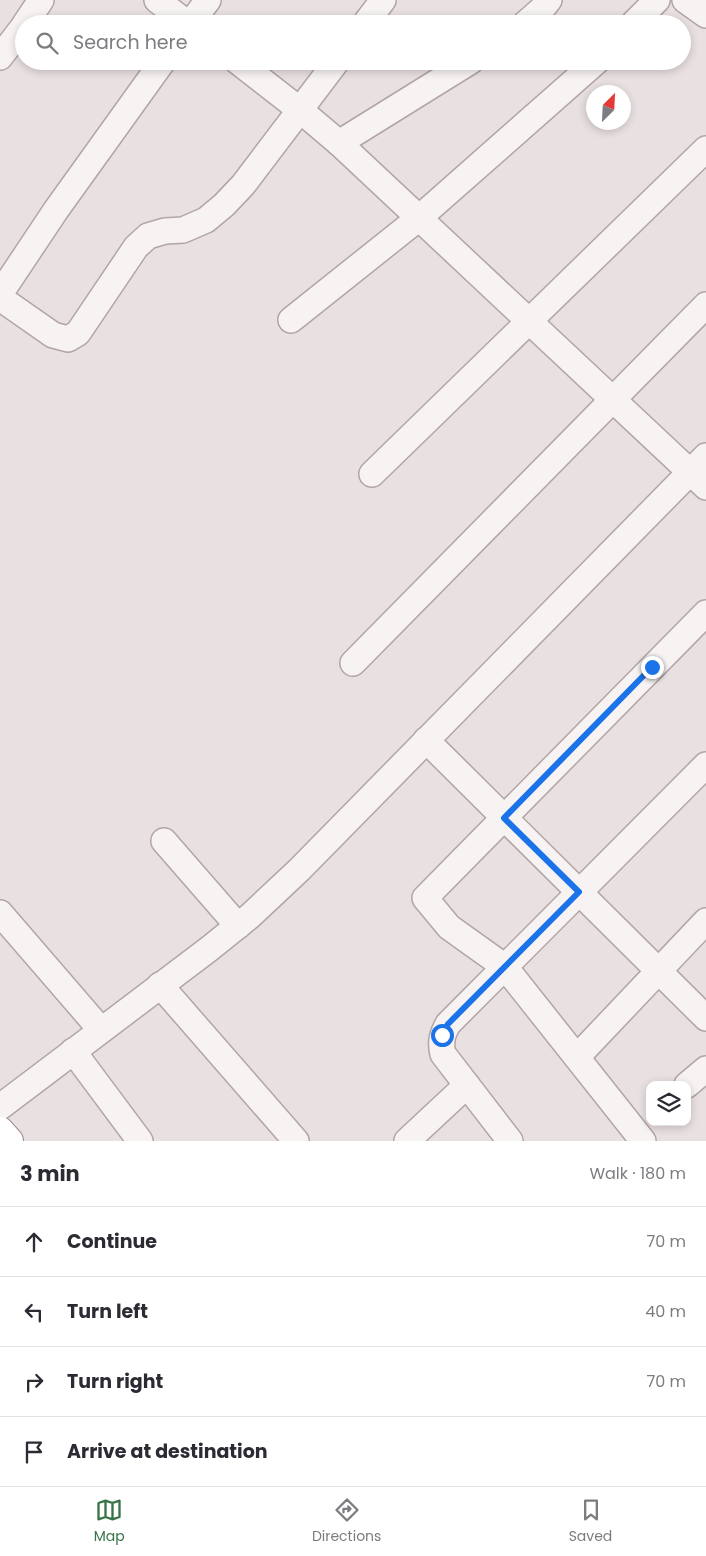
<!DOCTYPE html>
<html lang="en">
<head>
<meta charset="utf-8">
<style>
	:root { --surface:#fff; --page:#f2f2f3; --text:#2b2b33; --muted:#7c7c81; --line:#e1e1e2; --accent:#377448 }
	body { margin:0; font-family:Poppins,sans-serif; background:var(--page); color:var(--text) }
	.controls { position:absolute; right:15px; bottom:15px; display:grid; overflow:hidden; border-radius:10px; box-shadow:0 2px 8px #0003 }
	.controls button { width:45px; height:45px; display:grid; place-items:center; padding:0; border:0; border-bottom:1px solid var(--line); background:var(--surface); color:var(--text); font:25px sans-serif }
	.compass { position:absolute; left:586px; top:85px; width:45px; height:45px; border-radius:50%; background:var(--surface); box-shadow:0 2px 8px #0003; rotate:24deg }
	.stop { position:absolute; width:15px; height:15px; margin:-11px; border:4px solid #1a73e8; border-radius:50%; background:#fff }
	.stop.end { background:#1a73e8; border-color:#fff; box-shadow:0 1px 5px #0008 }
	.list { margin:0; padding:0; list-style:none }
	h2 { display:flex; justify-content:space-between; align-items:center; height:65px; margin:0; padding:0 20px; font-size:21px }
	h2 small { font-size:16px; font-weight:400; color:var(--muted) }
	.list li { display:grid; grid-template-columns:32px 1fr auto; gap:15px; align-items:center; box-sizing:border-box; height:70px; padding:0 20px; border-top:1px solid var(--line) }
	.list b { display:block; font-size:19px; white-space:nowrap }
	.list em { font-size:16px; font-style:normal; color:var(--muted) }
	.icon { flex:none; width:28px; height:28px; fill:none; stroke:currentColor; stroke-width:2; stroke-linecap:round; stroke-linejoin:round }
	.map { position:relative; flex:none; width:706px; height:1141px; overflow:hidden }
	.search { position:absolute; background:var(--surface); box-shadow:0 2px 8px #0003; left:15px; right:15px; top:15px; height:55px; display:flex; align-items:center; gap:12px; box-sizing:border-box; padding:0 18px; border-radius:28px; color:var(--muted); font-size:19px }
	.sheet { height:345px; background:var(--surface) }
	nav { display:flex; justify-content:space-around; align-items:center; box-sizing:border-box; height:70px; border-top:1px solid var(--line); background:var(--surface); font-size:14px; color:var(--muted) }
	nav a { display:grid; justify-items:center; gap:2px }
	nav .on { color:var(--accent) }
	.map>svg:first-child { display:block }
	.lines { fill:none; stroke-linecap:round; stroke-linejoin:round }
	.minor-casing { stroke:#b3a5a6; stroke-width:28 }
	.highway-casing { stroke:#a08889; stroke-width:30 }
	.minor { stroke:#f7f3f3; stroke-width:25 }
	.highway { stroke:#fff; stroke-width:28 }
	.route { stroke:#1a73e8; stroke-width:6 }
</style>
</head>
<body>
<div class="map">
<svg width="706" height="1141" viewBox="0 0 706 1141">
	<rect width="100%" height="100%" fill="#e9e0e1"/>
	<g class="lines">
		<!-- minor casing -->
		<g class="minor-casing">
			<g id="minor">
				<polyline points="157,0 188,24"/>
				<polyline points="685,0 706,15"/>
				<polyline points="25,24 41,0"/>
				<polyline points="190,24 208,0"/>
				<polyline points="365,24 383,0"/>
				<polyline points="525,24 541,10 549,0"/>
				<polyline points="633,24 657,0"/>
				<polyline points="0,57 24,26"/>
				<polyline points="237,61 300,110 339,143 706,487"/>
				<polyline points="339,143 471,61"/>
				<polyline points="0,294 56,210 163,61"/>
				<polyline points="0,298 53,335 68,339 78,333 136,247 148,236 165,231 183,230 206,220 224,205 243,185 337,61"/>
				<polyline points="291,320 419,218 597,61"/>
				<polyline points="372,474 706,149"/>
				<polyline points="353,663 706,305"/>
				<polyline points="426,740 706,1018"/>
				<polyline points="164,841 238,926"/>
				<polyline points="0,913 101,1030"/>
				<polyline points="160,985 296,1141"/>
				<polyline points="73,1051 140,1141"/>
				<polyline points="577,1057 706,921"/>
				<polyline points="687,1085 706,1069"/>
				<polyline points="0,1107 209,949 250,916 299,870 706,456"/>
				<polyline points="407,1141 467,1085"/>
				<path d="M510 1141 443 1054C440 1042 442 1035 448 1024L706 765"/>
				<polyline points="643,1141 505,967 449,927 425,898 706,613"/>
			</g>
		</g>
		<!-- highway casing -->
		<g class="highway-casing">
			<polyline id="highway" points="0,1131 9,1141"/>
		</g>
		<!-- minor -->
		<use href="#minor" class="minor"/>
		<!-- highway -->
		<use href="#highway" class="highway"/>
	</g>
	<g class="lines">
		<!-- route -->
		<polyline class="route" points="442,1035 448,1024 579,892 504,818 652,667"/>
	</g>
</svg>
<div class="controls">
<button><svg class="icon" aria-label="layers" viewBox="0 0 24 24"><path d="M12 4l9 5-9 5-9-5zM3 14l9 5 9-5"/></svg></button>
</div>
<svg class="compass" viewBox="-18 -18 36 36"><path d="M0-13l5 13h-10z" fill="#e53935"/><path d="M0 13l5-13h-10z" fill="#7c7c81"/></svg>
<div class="stop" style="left:442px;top:1035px"></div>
<div class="stop end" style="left:652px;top:667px"></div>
<div class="search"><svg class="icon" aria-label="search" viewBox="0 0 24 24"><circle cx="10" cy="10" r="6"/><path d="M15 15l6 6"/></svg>Search here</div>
</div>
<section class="sheet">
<h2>3 min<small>Walk · 180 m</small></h2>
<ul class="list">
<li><svg class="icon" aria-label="ahead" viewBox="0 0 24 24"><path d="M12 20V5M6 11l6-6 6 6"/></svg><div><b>Continue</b></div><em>70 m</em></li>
<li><svg class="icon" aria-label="left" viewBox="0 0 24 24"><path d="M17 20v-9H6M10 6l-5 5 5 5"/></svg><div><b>Turn left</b></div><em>40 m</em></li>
<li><svg class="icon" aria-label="right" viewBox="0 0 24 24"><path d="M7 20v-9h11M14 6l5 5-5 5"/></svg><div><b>Turn right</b></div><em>70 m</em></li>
<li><svg class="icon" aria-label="arrive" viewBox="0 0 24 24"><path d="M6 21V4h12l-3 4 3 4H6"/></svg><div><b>Arrive at destination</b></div></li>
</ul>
</section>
<nav>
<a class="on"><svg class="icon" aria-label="map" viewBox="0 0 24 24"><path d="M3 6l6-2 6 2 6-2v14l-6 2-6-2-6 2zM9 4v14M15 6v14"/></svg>Map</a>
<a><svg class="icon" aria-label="directions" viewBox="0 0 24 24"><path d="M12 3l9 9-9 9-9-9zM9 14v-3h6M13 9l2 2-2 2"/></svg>Directions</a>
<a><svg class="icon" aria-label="saved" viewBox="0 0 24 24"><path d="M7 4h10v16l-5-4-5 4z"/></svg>Saved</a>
</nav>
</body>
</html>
